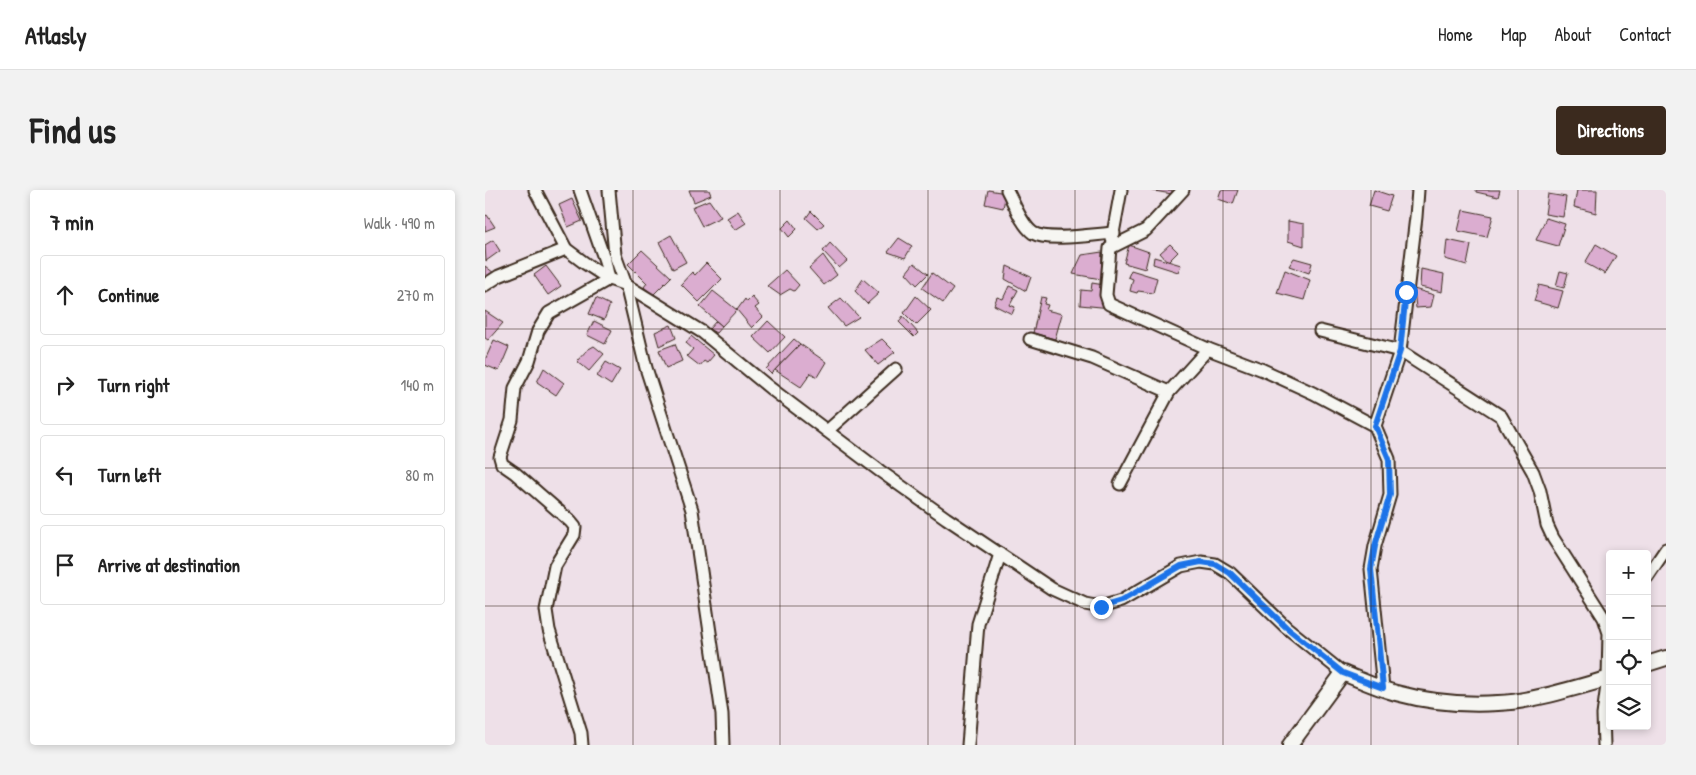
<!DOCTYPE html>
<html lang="en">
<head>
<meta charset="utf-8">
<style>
	:root { --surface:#fff; --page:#f2f2f2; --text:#222; --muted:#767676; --line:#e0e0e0; --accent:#3b2a1e }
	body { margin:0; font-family:"Patrick Hand",sans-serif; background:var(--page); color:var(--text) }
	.controls { position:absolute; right:15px; bottom:15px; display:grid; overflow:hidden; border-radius:5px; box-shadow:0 2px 8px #0003 }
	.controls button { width:45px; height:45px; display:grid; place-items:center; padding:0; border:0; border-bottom:1px solid var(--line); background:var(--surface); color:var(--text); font:25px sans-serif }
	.stop { position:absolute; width:15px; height:15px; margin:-11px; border:4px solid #1a73e8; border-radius:50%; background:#fff }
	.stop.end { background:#1a73e8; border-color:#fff; box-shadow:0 1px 5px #0008 }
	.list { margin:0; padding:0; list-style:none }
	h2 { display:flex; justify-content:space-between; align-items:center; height:65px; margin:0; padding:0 20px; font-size:21px }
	h2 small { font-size:16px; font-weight:400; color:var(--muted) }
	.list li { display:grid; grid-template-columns:32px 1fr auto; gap:15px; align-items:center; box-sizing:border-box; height:80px; margin:0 10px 10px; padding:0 10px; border:1px solid var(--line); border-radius:5px }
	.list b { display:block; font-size:19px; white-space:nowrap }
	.list em { font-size:16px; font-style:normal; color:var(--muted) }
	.icon { flex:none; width:28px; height:28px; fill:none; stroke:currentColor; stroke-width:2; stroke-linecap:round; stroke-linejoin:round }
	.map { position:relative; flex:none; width:1181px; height:555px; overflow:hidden; border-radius:5px }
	header { display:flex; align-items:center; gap:30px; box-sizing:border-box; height:70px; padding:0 25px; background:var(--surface); border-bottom:1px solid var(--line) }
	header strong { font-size:24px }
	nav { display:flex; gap:28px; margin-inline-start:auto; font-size:18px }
	.intro { display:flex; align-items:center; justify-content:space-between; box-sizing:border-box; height:120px; padding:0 30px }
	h1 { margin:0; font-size:35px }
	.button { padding:12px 22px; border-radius:5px; background:var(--accent); color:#fff; font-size:18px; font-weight:700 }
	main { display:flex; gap:30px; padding:0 30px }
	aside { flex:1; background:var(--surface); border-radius:5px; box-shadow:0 2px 8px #0003 }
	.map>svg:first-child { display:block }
	.building { fill:#dbadd0; stroke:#3b2a1e }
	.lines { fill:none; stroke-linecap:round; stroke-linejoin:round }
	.minor-casing { stroke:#3b2a1e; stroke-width:15 }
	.tertiary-casing { stroke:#3b2a1e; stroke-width:18 }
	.minor { stroke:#f6f6f2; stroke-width:11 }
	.tertiary { stroke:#f6f6f2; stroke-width:14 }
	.route { stroke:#1a73e8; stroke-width:6 }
	.grid { fill:none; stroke:#3b2a1e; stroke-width:1; stroke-opacity:0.55 }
</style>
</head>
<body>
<header>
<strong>Atlasly</strong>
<nav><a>Home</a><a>Map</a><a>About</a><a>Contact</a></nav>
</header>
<div class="intro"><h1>Find us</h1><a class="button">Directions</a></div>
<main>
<aside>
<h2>7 min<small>Walk · 490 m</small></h2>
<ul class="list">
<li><svg class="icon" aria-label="ahead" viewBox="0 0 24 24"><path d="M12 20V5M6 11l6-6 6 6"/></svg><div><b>Continue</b></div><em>270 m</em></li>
<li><svg class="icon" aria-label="right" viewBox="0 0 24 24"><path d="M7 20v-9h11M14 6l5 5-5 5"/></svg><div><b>Turn right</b></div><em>140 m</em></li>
<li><svg class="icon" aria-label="left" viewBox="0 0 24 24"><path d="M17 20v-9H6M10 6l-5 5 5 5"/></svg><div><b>Turn left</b></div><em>80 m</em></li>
<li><svg class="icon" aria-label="arrive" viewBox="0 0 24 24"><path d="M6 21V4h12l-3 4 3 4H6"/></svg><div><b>Arrive at destination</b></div></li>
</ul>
</aside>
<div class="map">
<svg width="1181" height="555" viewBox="0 0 1181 555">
	<rect width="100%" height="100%" fill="#eee0e8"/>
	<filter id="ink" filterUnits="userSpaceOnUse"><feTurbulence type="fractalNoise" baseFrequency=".02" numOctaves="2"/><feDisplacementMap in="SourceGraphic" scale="10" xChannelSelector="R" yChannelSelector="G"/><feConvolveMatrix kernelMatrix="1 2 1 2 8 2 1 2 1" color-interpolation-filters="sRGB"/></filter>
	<g filter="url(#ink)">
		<!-- building -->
		<g class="building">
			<polygon points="204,0 224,0 226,5 209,12"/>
			<polygon points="503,0 521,3 518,18 500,14"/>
			<polygon points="663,0 687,0 687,4"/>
			<polygon points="736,0 753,0 748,14 733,9"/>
			<polygon points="889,0 907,6 902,21 884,16"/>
			<polygon points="991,0 1015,0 1013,7 991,2"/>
			<polygon points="1092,0 1112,0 1111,23 1089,17"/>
			<polygon points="1063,4 1081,7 1078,27 1060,24"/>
			<polygon points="87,9 97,31 83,37 74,15"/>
			<polygon points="224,10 236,27 217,36 207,17"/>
			<polygon points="978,20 1008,26 1002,47 973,41"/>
			<polygon points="253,21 261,33 250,40 242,28"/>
			<polygon points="326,21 339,34 333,39 321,28"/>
			<polygon points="2,25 10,37 0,41 0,26"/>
			<polygon points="1061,28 1080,34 1073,56 1051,50"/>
			<polygon points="305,30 312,39 304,47 297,38"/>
			<polygon points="803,31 819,34 819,56 803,51"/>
			<polygon points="186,45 201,72 188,79 174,52"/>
			<polygon points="414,48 427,56 420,68 403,62"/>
			<polygon points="8,50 15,61 1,71 0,55"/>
			<polygon points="962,50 986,55 982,75 960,69"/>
			<polygon points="345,53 362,71 354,78 338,61"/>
			<polygon points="685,54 693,62 683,72 675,63"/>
			<polygon points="1111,54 1131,66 1120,84 1100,73"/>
			<polygon points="644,55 664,62 660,79 639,73"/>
			<polygon points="157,60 186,87 168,105 159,97 162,93 143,74"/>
			<polygon points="617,62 616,89 588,84 597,65"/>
			<polygon points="338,65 352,85 339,95 324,78"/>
			<polygon points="669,67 696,75 693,82 668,74"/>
			<polygon points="809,68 827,73 824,83 804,76"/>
			<polygon points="221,73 237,89 214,112 196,94 207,82 210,85"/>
			<polygon points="429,73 443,84 432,95 421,83"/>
			<polygon points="0,76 9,83 0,89"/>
			<polygon points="61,76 76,96 63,105 49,85"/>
			<polygon points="522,76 546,87 541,101 520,89"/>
			<polygon points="936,79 959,84 957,102 935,97"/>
			<polygon points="300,80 314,95 309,101 305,99 295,105 282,96"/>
			<polygon points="646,80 672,88 668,103 653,101 652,103 645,101 648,89 643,87"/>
			<polygon points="800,80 825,90 819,110 792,103"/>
			<polygon points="1075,81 1083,83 1079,98 1071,96"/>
			<polygon points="447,83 468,99 458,113 437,98"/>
			<polygon points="378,89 394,103 382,114 370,101"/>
			<polygon points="607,93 619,95 626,118 595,115 596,100 606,101"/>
			<polygon points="1054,95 1078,101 1073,118 1049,111"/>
			<polygon points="524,96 533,100 525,115 530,117 527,124 509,115 512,107 518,109"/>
			<polygon points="929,99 949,105 946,117 931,118"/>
			<polygon points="228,101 252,120 237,136 215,117"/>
			<polygon points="431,106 446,120 431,135 419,123"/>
			<polygon points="267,107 274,115 270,118 278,127 267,138 252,120 260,109 262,112"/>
			<polygon points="556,107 561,108 559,114 563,115 561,120 577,124 570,149 548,143"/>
			<polygon points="111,108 125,115 119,130 104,124"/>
			<polygon points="356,108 374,127 359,136 343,118"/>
			<polygon points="0,121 18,133 3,150 0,148"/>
			<polygon points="418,126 433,143 429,147 414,132"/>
			<polygon points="109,131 127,140 120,154 102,145"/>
			<polygon points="231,131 237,136 231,143 224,139"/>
			<polygon points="283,131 300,147 285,163 268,147"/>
			<polygon points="186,135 191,148 174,156 170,142"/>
			<polygon points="206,146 229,165 222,173 219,171 215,176 202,166 208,159 201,153"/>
			<polygon points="309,149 315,154 286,184 281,179"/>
			<polygon points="397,149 410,162 393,175 380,160"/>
			<polygon points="9,150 24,157 14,181 0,175 0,170"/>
			<polygon points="190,154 197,171 181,178 174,160"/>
			<polygon points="315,154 341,172 332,187 326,183 316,197 290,180"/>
			<polygon points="109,156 119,164 104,181 92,171 102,160"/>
			<polygon points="121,172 135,180 126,195 112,186"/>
			<polygon points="59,178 79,193 71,205 52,192"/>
		</g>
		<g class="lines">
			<!-- minor casing -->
			<g class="minor-casing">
				<g id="minor">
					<polyline points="50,0 81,59 101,74 124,89 141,95 217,142 285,198 395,281 461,328 567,399 600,414 616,417 636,411 696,376 716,372 730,374 745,383 801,437 858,483"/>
					<polyline points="95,0 120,71 124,89"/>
					<polyline points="124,0 130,65 141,95 161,178 207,320 237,524 238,555"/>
					<path d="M522 0C529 13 536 34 548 43 563 52 611 44 629 43"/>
					<polyline points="698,0 661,40 625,58 621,105 624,114 723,159 778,180 828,203 890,236 904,269 905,305 890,356 886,379 898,498"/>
					<polyline points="627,49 636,0"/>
					<polyline points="0,95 14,86 81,59"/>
					<polyline points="835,141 915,161 1016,226 1048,282 1055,301 1062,335 1068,348 1119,428 1124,443 1123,488 1118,525 1119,555"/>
					<polyline points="545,149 607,168 684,202"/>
					<polyline points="890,236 915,161 931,27 933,0"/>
					<polyline points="342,241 411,179"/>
					<polyline points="635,294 684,202 723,159"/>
					<polyline points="1162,387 1181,359"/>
					<polyline points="97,555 96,543 64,440 61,420 70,376 89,345 90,337 85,331 30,283 17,274 15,267 27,230 30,198 44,171 53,141 64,123 124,89"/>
					<polyline points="483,555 493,434 515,364"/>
				</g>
			</g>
			<!-- tertiary casing -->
			<g class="tertiary-casing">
				<g id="tertiary">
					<polyline points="1162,474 1181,468"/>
					<path d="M805 555 858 483C875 490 893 498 911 503 944 512 980 515 1013 513 1046 512 1093 497 1125 488"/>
				</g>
			</g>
			<!-- minor -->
			<use href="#minor" class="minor"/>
			<!-- tertiary -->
			<use href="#tertiary" class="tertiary"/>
		</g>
	</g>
	<g class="lines" filter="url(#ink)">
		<!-- route -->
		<polyline class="route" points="616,417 636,411 696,376 716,372 730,374 745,383 801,437 858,483 898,498 886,379 890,356 905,305 904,269 890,236 915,161 921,102"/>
	</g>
	<!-- grid -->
	<path class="grid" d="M148 0V555M295 0V555M443 0V555M590 0V555M738 0V555M886 0V555M1033 0V555M0 139H1181M0 278H1181M0 416H1125M1162 416H1181"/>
</svg>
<div class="controls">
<button>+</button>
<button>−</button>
<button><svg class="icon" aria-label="locate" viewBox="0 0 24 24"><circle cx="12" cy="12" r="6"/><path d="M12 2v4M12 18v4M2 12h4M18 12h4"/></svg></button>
<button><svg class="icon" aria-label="layers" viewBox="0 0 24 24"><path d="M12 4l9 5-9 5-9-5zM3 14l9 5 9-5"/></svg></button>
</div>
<div class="stop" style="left:921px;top:102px"></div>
<div class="stop end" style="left:616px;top:417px"></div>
</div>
</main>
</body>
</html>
